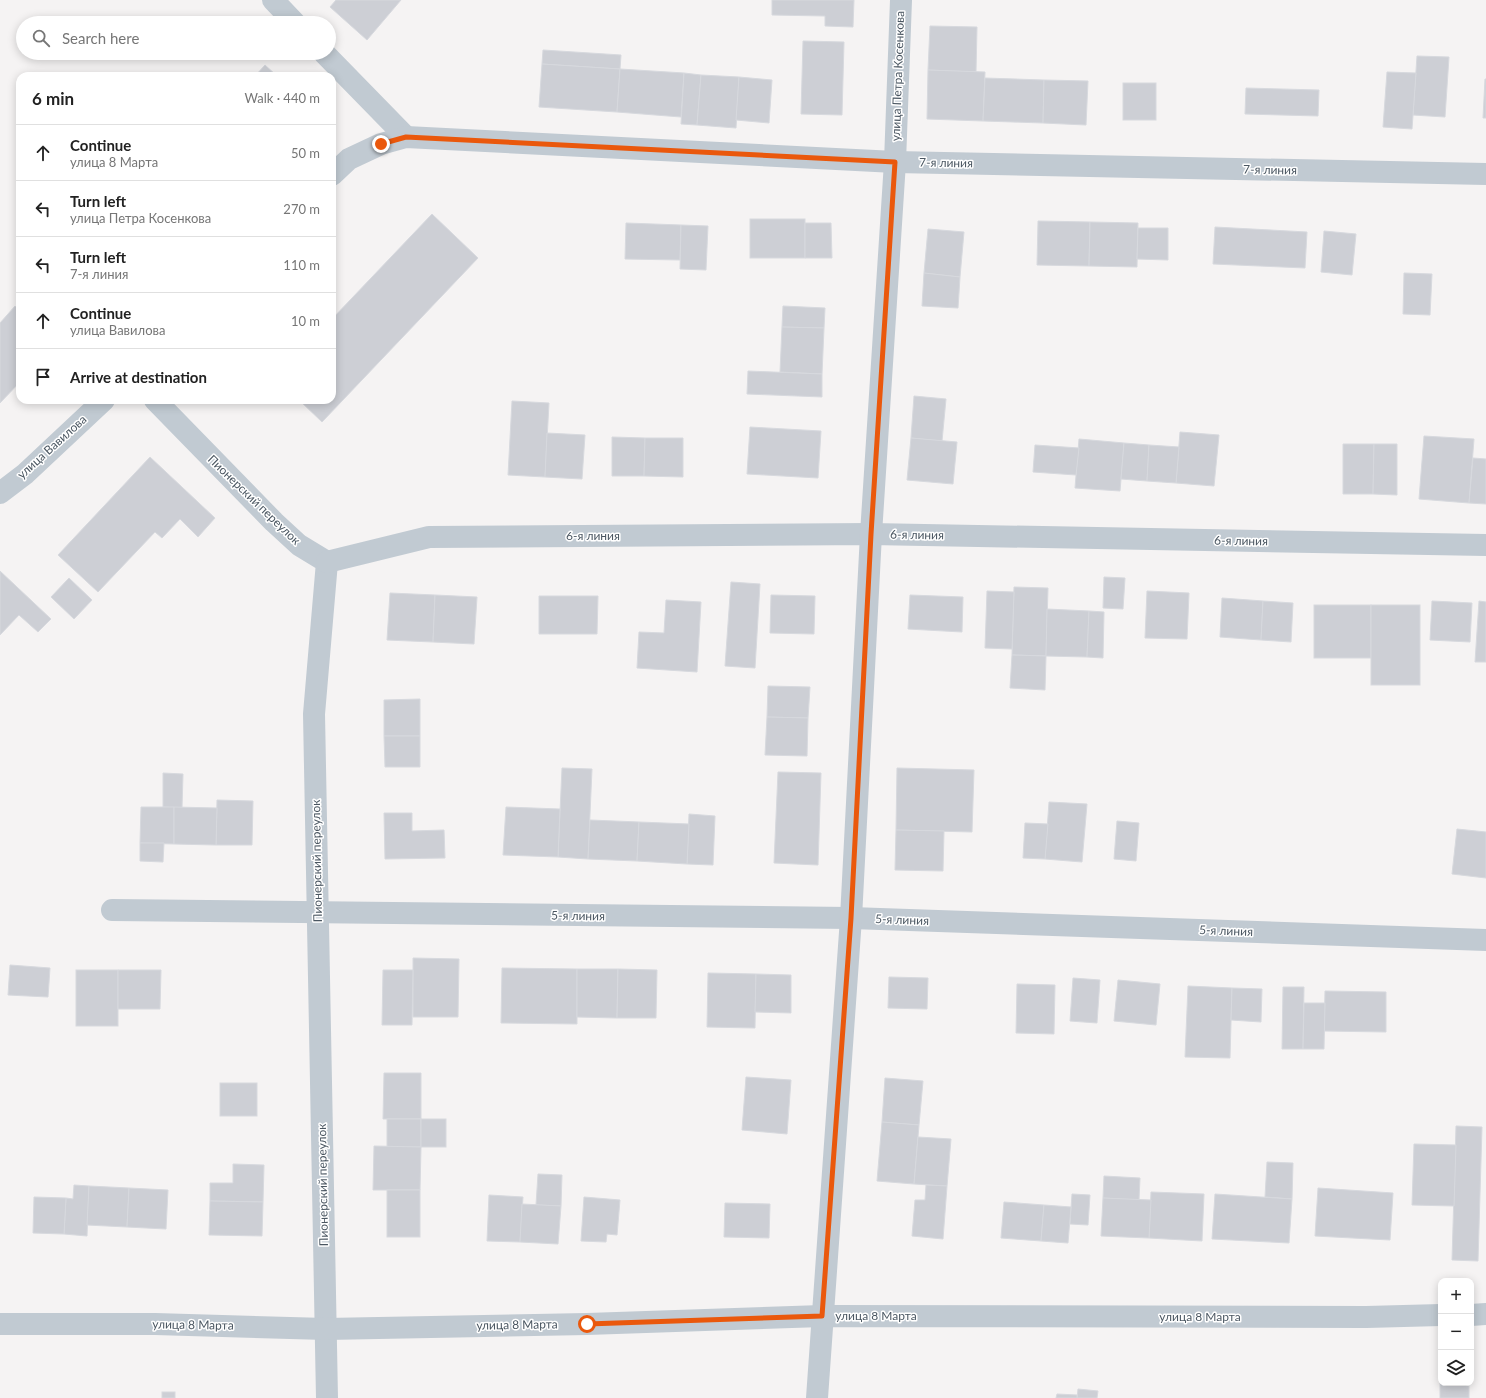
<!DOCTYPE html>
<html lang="en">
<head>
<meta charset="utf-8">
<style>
	:root { --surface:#fff; --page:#f2f2f2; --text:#222; --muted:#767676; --line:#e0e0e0 }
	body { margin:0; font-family:Lato,sans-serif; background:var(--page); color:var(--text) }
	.controls { position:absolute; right:12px; bottom:12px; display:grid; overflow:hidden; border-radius:8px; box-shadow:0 2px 10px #0003 }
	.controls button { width:36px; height:36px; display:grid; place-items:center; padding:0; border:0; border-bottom:1px solid var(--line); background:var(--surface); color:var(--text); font:20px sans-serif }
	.stop { position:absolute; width:12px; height:12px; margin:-9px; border:3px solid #ea580c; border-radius:50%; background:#fff }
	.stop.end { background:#ea580c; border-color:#fff; box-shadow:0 1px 4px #0008 }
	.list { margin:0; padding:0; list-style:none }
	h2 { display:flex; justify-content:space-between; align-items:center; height:52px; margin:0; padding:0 16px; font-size:17px }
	h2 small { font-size:13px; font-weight:400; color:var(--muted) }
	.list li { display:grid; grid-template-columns:26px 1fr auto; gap:12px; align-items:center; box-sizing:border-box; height:56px; padding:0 16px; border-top:1px solid var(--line) }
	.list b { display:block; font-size:15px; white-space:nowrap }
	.list p { margin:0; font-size:13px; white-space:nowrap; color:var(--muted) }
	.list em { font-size:13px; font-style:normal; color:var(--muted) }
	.icon { flex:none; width:22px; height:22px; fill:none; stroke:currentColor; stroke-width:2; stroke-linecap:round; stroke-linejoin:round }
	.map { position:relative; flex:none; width:1486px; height:1398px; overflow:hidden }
	.search { position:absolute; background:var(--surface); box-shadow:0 2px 10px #0003; left:16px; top:16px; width:320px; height:44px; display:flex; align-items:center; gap:10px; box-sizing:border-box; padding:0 14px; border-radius:22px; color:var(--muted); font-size:15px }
	.panel { position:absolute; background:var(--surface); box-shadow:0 2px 10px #0003; left:16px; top:72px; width:320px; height:332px; border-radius:12px }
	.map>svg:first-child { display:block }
	.building { fill:#cdcfd5; stroke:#d7d9de }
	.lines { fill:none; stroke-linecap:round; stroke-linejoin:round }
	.minor { stroke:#c1cad2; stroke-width:22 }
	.route { stroke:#ea580c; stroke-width:5 }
	.labels { text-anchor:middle; stroke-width:3; stroke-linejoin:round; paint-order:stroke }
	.street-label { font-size:12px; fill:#4a5661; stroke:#fff }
</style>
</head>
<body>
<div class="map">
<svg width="1486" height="1398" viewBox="0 0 1486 1398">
	<rect width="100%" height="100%" fill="#f5f3f3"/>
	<!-- building -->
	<g class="building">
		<polygon points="336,0 401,0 367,40 330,7"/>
		<polygon points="772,0 854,0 853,27 825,26 825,16 772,15"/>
		<polygon points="930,26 977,27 976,72 928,70"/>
		<polygon points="803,41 844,42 842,115 801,114"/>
		<polygon points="543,50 621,55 620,69 542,64"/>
		<polygon points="1417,56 1449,57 1445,117 1413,115"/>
		<polygon points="542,64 620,69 617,112 539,107"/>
		<polygon points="265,65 277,76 255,76"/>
		<polygon points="620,69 684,73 681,117 617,112"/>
		<polygon points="928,70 985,72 983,121 927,119"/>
		<polygon points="1387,72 1416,73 1412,129 1383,127"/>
		<polygon points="684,73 701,75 697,125 681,124"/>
		<polygon points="701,75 739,77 736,128 697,125"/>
		<polygon points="739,77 772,80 769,123 736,120"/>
		<polygon points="985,78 1044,80 1043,123 983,121"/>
		<polygon points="1485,79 1486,79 1486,118 1483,118"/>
		<polygon points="1044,80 1088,81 1086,125 1043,123"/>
		<rect x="1123" y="83" width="33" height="37"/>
		<polygon points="1246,88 1319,90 1318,116 1245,114"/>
		<polygon points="432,214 478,258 322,422 299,400 332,400 332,319"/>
		<rect x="750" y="219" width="55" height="39"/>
		<polygon points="1038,221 1090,222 1089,266 1037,265"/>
		<polygon points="1090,222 1138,223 1137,267 1089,266"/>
		<polygon points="626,223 681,225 680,260 625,259"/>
		<polygon points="805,223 831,223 832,258 805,258"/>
		<polygon points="681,225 708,226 706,270 680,269"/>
		<polygon points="1215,227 1307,232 1305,268 1213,264"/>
		<polygon points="1138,228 1168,228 1168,260 1137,259"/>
		<polygon points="928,229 964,232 960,277 924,273"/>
		<polygon points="1324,231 1356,234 1352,275 1321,272"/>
		<polygon points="924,273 960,277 958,308 922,306"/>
		<polygon points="1404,273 1432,274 1430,315 1403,314"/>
		<polygon points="15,306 20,311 20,382 0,403 0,323"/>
		<polygon points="783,306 825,308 824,328 782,327"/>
		<polygon points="782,327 824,328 822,374 780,372"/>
		<polygon points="748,371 822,374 822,397 747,394"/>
		<polygon points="914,396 946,399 942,441 911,438"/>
		<polygon points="512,401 549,403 545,477 508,475"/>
		<polygon points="750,427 821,431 818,478 747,474"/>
		<polygon points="1180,432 1219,435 1214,486 1176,483"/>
		<polygon points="547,433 585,435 582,479 545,477"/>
		<polygon points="1424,436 1474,439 1469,503 1419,499"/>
		<polygon points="612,437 645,438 644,476 612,476"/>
		<polygon points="645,438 683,438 683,477 644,476"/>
		<polygon points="911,438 957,442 953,484 907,480"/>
		<polygon points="1079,439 1124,443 1120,491 1075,488"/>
		<polygon points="1124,443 1149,445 1147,481 1121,479"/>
		<polygon points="1343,444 1374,444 1373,494 1343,494"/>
		<polygon points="1374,444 1397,444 1397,495 1373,494"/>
		<polygon points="1035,445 1079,448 1076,475 1033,472"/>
		<polygon points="1149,445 1179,447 1176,483 1147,481"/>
		<polygon points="150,457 215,518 198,537 180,519 162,538 155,532 98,592 58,555"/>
		<polygon points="1473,458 1486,459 1486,504 1469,503"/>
		<polygon points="0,571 51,619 38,632 19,615 0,635"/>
		<polygon points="1104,577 1125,578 1123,609 1103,608"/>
		<polygon points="69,578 92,600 74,619 51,597"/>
		<polygon points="731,582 760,584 755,668 725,666"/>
		<polygon points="1014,587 1048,588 1046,656 1012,655"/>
		<polygon points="987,591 1014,592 1012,649 985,648"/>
		<polygon points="1147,591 1189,593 1187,639 1145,638"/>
		<polygon points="390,593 435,595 433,642 387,640"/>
		<polygon points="435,595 477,597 474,644 433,642"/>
		<polygon points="771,595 815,596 814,634 770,633"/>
		<polygon points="910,595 963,597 962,632 908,629"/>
		<polygon points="539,596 598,596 597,634 539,634"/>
		<polygon points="1222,598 1263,601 1261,640 1220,637"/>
		<polygon points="666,600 701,602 697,672 637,668 639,632 664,633"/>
		<polygon points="1263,601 1293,603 1291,642 1261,640"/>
		<polygon points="1432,601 1472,603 1470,642 1430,640"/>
		<polygon points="1479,601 1486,602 1486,662 1475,662"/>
		<rect x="1314" y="605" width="57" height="53"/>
		<rect x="1371" y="605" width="49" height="80"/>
		<polygon points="1047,609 1089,611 1087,657 1046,656"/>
		<polygon points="1089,611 1104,612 1103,658 1087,657"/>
		<polygon points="1012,655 1046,656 1045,690 1010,688"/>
		<polygon points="768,686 810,687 808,718 767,717"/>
		<polygon points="420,699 420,736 384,736 384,700"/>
		<polygon points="767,717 808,718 807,756 765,755"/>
		<polygon points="384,736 420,736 420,767 385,767"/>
		<polygon points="562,768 592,769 588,859 558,857"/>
		<polygon points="897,768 974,770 972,832 896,830"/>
		<polygon points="778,772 821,773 818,865 774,863"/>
		<polygon points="163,773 183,774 182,808 163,807"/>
		<polygon points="217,800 253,801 252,845 216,845"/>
		<polygon points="1049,802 1087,804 1082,862 1045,859"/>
		<polygon points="141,807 174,807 174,844 140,843"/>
		<polygon points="174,807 217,808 216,845 174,844"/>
		<polygon points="506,807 560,809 558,857 503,855"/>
		<polygon points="384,813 412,813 412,831 444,830 445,858 385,859"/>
		<polygon points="689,814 715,816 713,865 687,864"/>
		<polygon points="590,820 639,822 637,861 588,859"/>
		<polygon points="1117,821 1139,823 1136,861 1114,859"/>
		<polygon points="639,822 689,824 687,864 637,861"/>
		<polygon points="1025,823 1048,824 1045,859 1023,858"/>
		<polygon points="1457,829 1486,832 1486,878 1452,874"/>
		<polygon points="896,830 944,831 943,871 895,870"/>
		<polygon points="140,843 164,843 163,862 140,861"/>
		<polygon points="413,958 459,959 458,1017 413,1017"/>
		<polygon points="10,965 50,968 48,997 8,995"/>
		<polygon points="502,968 577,969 577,1024 501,1023"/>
		<polygon points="577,969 618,969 617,1018 577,1017"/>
		<polygon points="618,969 657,970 656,1018 617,1018"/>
		<rect x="76" y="970" width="42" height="56"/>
		<polygon points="118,970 161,970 160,1009 118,1009"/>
		<polygon points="383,970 413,970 412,1025 382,1025"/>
		<polygon points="708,973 756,974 755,1028 707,1027"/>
		<polygon points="756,974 791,975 791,1013 755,1012"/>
		<polygon points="889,977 928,978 927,1009 888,1008"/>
		<polygon points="1073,978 1100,980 1097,1023 1070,1021"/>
		<polygon points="1118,980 1160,984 1156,1025 1114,1021"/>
		<polygon points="1017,984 1055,985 1054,1034 1016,1033"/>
		<polygon points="1188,986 1232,988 1230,1058 1185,1057"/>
		<polygon points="1283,987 1304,987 1303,1049 1282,1049"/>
		<polygon points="1232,988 1262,989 1261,1022 1231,1020"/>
		<polygon points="1325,991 1386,992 1386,1032 1324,1031"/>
		<polygon points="1304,1003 1325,1003 1324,1049 1303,1049"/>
		<polygon points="384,1073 421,1073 421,1119 383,1119"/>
		<polygon points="746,1077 791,1080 787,1134 742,1130"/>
		<polygon points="885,1078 923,1081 919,1125 882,1122"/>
		<rect x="220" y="1083" width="37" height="33"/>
		<rect x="387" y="1119" width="34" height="28"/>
		<rect x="421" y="1119" width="25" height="28"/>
		<polygon points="882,1122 919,1125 914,1184 877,1181"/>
		<polygon points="1456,1126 1482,1127 1478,1261 1452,1260"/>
		<polygon points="918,1137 951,1139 947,1186 914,1184"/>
		<polygon points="1414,1144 1456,1145 1454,1206 1412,1205"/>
		<polygon points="374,1146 421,1147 420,1190 373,1190"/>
		<polygon points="1267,1162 1293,1163 1292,1199 1265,1197"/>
		<polygon points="233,1164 264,1165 263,1202 210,1201 210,1183 233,1183"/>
		<polygon points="538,1174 562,1175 561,1206 536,1205"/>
		<polygon points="1104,1176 1140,1178 1139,1200 1103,1198"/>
		<polygon points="74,1185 89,1186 87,1236 64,1234 66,1198 73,1199"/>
		<polygon points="926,1185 947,1186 943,1239 912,1236 915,1200 925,1200"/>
		<polygon points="89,1186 129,1188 127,1227 87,1225"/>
		<polygon points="129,1188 168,1190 166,1229 127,1227"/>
		<polygon points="1318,1188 1393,1193 1390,1240 1315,1236"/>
		<rect x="387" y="1190" width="33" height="47"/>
		<polygon points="1151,1192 1204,1194 1202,1241 1149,1238"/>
		<polygon points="1072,1194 1090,1195 1088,1225 1070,1224"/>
		<polygon points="1215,1194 1292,1199 1289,1243 1212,1239"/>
		<polygon points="489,1195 523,1197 520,1242 487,1241"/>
		<polygon points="34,1197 66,1198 64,1234 33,1233"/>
		<polygon points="584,1197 620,1200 617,1235 607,1234 606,1242 581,1241"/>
		<polygon points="1103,1198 1151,1200 1149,1238 1101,1236"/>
		<polygon points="210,1201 263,1202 262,1236 209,1235"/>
		<polygon points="1004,1202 1044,1205 1041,1241 1001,1238"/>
		<polygon points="725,1203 770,1204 769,1238 724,1237"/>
		<polygon points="522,1204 561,1206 558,1244 520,1242"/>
		<polygon points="1044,1205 1071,1207 1068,1243 1041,1241"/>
		<polygon points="1440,1383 1469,1384 1469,1398 1440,1398"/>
		<polygon points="1078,1389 1098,1391 1097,1398 1077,1398"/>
		<rect x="162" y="1392" width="13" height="6"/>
		<polygon points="1057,1394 1077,1395 1077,1398 1056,1398"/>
	</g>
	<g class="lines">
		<!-- minor -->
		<g class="minor">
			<polyline points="273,0 295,23"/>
			<polyline points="324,53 406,137"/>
			<polyline points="332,175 349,159 381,144 406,137 895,162 1486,174"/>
			<polyline points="155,400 274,522 299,545 327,562 314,714 327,1398"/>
			<polyline points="0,493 25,474 104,400"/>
			<polyline points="327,562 429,537 871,534 1486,545"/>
			<polyline points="112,910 851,918 1486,940"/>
			<polyline points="1471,1315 1486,1314"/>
			<polyline points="0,1324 155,1324 326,1329 587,1324 822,1316 1366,1317 1441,1315"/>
			<polyline points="817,1398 851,918 871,534 895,162 901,0"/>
		</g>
	</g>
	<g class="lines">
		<!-- route -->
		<polyline class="route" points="381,144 406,137 895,162 871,534 851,918 822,1316 587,1324"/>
	</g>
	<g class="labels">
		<!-- street labels -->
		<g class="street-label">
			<text transform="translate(898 76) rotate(-88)" y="4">улица Петра Косенкова</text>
			<text transform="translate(946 163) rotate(1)" y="4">7-я линия</text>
			<text transform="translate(1270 170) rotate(1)" y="4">7-я линия</text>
			<text transform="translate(52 447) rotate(-42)" y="4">улица Вавилова</text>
			<text transform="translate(254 500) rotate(44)" y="4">Пионерский переулок</text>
			<text transform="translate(917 535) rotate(1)" y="4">6-я линия</text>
			<text x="593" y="540">6-я линия</text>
			<text transform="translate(1241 541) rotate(1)" y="4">6-я линия</text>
			<text transform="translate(317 861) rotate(-91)" y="4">Пионерский переулок</text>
			<text transform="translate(578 916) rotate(1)" y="4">5-я линия</text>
			<text transform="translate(902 920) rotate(2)" y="4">5-я линия</text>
			<text transform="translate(1226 931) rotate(2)" y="4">5-я линия</text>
			<text transform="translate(323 1185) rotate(-91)" y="4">Пионерский переулок</text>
			<text x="876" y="1320">улица 8 Марта</text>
			<text x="1200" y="1321">улица 8 Марта</text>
			<text transform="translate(193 1325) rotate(1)" y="4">улица 8 Марта</text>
			<text transform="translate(517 1325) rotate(-1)" y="4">улица 8 Марта</text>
		</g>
	</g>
</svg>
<div class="controls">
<button>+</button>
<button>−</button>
<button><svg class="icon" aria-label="layers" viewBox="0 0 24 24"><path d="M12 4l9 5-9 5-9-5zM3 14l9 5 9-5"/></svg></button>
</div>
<div class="stop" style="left:587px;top:1324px"></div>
<div class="stop end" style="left:381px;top:144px"></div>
<div class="search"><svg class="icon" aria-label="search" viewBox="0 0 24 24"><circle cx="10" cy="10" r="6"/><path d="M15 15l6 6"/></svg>Search here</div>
<section class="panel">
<h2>6 min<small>Walk · 440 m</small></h2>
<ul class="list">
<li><svg class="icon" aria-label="ahead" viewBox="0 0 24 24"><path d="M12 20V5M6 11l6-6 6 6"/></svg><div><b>Continue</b><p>улица 8 Марта</p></div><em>50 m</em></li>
<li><svg class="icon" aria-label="left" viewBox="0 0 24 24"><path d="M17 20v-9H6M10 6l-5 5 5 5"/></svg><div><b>Turn left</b><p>улица Петра Косенкова</p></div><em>270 m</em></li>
<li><svg class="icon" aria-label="left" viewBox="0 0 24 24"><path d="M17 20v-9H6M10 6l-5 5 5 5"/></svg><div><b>Turn left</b><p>7-я линия</p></div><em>110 m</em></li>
<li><svg class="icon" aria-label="ahead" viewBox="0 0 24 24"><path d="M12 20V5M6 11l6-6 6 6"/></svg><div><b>Continue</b><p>улица Вавилова</p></div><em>10 m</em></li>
<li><svg class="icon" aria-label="arrive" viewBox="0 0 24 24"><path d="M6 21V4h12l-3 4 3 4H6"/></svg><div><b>Arrive at destination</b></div></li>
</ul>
</section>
</div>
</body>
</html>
